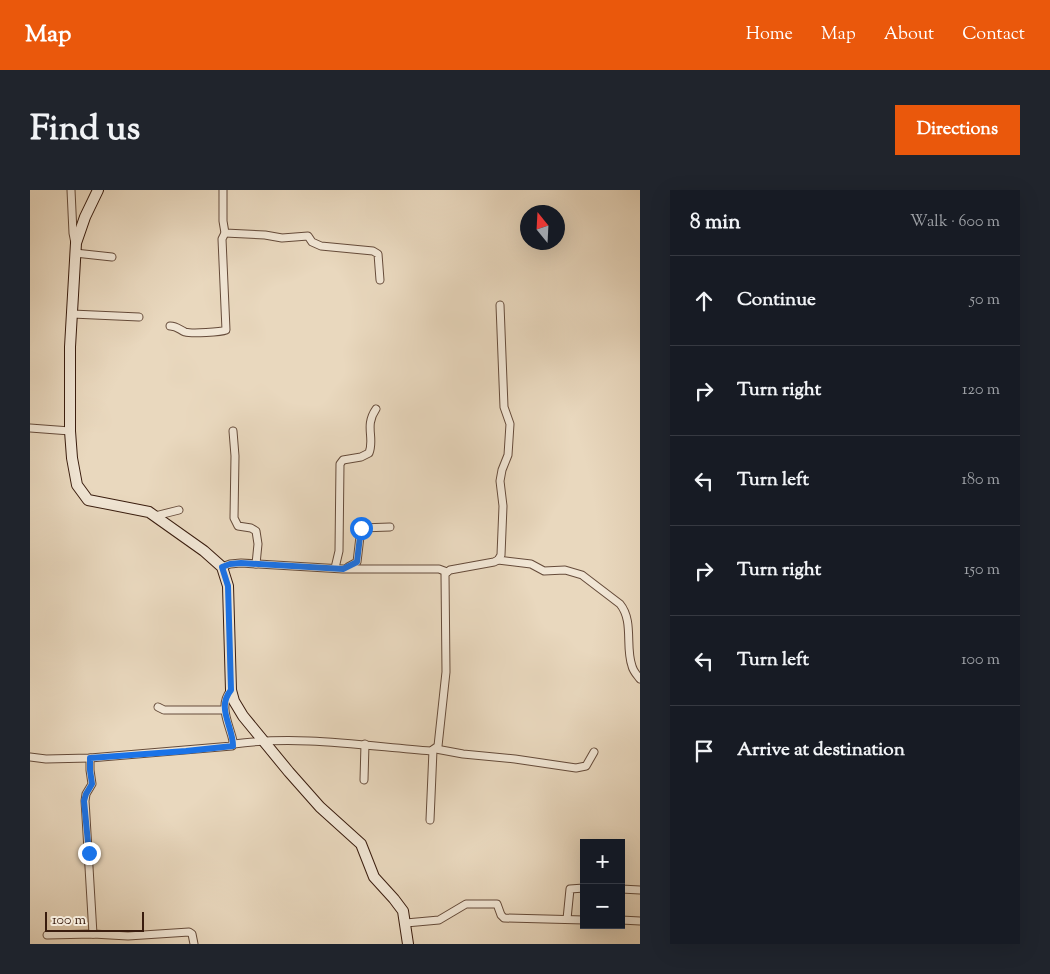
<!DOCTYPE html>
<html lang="en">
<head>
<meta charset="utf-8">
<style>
	:root { --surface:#171b24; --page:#20242c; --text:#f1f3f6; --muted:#9ea1a6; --line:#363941; --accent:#ea580c }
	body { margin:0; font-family:"Sorts Mill Goudy",serif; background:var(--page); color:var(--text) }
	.controls { position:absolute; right:15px; bottom:15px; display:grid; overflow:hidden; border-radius:0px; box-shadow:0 5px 20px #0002 }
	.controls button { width:45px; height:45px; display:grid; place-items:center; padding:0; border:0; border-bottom:1px solid var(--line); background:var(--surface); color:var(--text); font:25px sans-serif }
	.compass { position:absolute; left:490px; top:15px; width:45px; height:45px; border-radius:50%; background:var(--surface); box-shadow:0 5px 20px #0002; rotate:342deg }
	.scale { position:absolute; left:15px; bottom:12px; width:99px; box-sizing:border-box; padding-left:5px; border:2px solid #391c0e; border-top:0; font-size:14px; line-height:18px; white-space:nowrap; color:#391c0e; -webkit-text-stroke:4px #f1e6d5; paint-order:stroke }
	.stop { position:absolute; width:15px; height:15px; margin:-11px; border:4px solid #1a73e8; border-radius:50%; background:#fff }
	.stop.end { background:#1a73e8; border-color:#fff; box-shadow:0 1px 5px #0008 }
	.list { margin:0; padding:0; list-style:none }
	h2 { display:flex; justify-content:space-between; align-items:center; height:65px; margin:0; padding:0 20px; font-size:21px }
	h2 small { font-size:16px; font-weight:400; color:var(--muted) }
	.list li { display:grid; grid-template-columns:32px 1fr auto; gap:15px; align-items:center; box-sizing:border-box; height:90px; padding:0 20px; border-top:1px solid var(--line) }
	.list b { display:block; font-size:19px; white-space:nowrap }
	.list em { font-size:16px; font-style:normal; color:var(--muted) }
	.icon { flex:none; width:28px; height:28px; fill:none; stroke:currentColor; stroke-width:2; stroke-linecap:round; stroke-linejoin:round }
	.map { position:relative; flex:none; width:610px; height:754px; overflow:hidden; border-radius:0px }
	header { display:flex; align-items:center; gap:30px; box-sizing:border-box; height:70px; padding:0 25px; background:var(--accent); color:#fff }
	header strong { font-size:24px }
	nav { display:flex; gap:28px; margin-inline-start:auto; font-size:18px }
	.intro { display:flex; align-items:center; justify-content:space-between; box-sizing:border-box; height:120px; padding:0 30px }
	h1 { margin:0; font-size:35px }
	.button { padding:12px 22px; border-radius:0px; background:var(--accent); color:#fff; font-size:18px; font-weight:700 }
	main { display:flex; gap:30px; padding:0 30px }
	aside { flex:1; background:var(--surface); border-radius:0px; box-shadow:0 5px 20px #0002 }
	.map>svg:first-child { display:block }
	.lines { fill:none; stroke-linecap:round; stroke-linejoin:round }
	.street-casing { stroke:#654b3a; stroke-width:9 }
	.secondary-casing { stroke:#391c0e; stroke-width:12 }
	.street { stroke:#f1e6d5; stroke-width:7 }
	.secondary { stroke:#f1e6d5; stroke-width:10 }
	.route { stroke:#1a73e8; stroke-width:6 }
</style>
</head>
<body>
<header>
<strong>Map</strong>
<nav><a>Home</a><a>Map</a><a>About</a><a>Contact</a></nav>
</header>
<div class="intro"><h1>Find us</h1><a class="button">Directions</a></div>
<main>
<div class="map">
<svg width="610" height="754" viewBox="0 0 610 754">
	<rect width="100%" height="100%" fill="#e9d8be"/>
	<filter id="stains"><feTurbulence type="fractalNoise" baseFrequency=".004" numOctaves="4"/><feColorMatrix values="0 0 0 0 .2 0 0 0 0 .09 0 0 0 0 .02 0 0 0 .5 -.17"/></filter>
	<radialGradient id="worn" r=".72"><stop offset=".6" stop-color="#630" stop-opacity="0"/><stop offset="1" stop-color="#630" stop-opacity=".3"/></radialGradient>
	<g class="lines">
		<!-- street casing -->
		<g class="street-casing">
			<g id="street">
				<polyline points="41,0 43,43 45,53"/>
				<polyline points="193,0 193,31 195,43 235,45 252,48 278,46 282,52 291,56 343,61 348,64 350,90"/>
				<polyline points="45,63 82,67"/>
				<polyline points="42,124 109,127"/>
				<path d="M140 136C147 136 150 140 155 142 162 144 191 142 196 140L192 49 195 43"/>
				<polyline points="0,238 40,241"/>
				<polyline points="203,241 205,266 204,328 208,336 221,338 226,341 228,354 226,374"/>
				<polyline points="125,326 149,320"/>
				<path d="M468 370 501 374 514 381 535 380 552 385 590 414C604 431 595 457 602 476 603 481 607 485 610 489"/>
				<polyline points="192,377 200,374 211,373 313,379 409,379 417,382"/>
				<polyline points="318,377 327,372 331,338 360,337"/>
				<path d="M305 378 309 361 310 274 313 270 331 267 339 263C345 248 334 236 346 219"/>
				<polyline points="128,517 134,520 194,520"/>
				<path d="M204 554C269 545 335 556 401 561L408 556 416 482 415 384 420 380 464 372 468 370 471 365 473 316 470 291 472 280 478 265 480 234 474 217 470 115"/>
				<polyline points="406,559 433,564 485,569 546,578 556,576 564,562"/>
				<path d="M0 567 16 569 60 568 202 556 203 551C199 533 188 516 201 500"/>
				<path d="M60 568V580L62 594 56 604 55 611C58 655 60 699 63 744"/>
				<polyline points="334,590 335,554"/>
				<polyline points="400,630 403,560"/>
				<polyline points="591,699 610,700"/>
				<polyline points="537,729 540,699 554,698"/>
				<polyline points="591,730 610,731"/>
				<polyline points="376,733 409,730 436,714 467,714 471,725 474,728 554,730"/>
				<polyline points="17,745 63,744 98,746 159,742 162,744 164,754"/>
			</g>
		</g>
		<!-- secondary casing -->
		<g class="secondary-casing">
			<polyline id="secondary" points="68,0 55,27 46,53 40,157 40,241 42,268 47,295 58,310 119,322 174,361 192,377 198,396 201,500 204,511 213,526 259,582 290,617 331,654 344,687 364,709 373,721 378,754"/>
		</g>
		<!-- street -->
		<use href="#street" class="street"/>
		<!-- secondary -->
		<use href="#secondary" class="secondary"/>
	</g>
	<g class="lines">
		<!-- route -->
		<path class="route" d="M59 663 54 611 56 604 62 594 60 580V568L156 561 203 556C203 536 186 518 201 500L198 396 192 377 200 374 211 373 313 379 327 372 331 338"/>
	</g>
	<rect width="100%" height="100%" filter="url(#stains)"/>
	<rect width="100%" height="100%" fill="url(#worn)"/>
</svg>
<div class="controls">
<button>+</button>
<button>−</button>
</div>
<svg class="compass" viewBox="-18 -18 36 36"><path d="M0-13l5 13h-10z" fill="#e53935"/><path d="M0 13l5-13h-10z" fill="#9ea1a6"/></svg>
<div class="scale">100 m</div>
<div class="stop" style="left:331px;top:338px"></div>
<div class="stop end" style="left:59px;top:663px"></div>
</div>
<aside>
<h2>8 min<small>Walk · 600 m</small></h2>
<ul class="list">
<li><svg class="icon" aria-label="ahead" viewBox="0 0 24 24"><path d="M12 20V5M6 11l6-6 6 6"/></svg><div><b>Continue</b></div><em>50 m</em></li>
<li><svg class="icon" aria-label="right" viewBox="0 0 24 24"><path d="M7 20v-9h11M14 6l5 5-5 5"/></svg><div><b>Turn right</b></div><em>120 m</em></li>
<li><svg class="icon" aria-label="left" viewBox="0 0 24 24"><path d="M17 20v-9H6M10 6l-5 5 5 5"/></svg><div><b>Turn left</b></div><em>180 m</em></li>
<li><svg class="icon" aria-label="right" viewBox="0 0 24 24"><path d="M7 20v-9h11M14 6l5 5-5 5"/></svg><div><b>Turn right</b></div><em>150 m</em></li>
<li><svg class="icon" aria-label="left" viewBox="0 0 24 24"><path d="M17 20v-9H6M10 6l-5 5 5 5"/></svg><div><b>Turn left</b></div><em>100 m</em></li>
<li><svg class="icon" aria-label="arrive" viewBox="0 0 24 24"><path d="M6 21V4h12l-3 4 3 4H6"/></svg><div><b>Arrive at destination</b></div></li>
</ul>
</aside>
</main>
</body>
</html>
